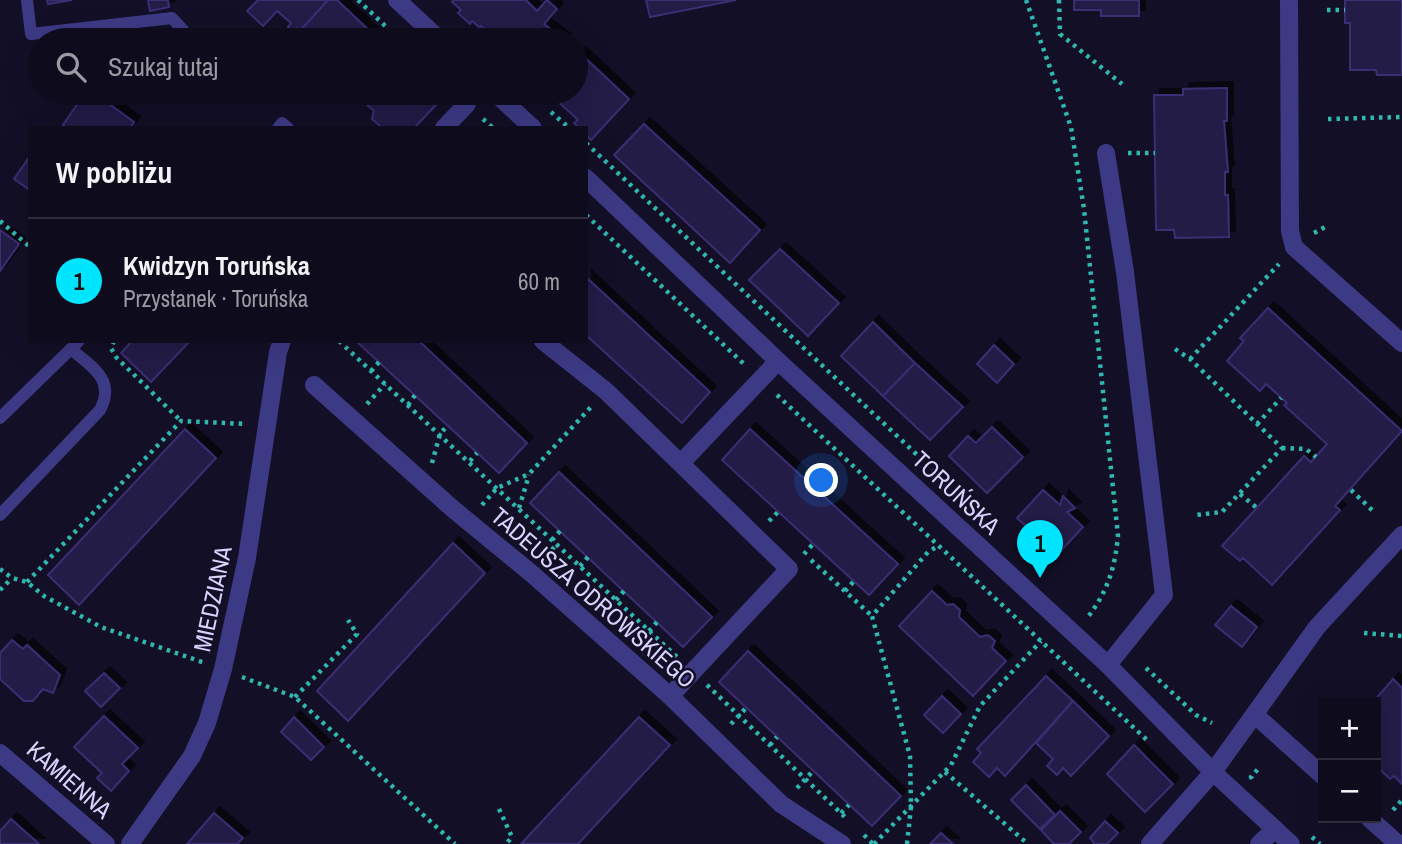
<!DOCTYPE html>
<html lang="pl">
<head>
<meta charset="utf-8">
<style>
	:root { --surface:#0e0b1c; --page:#1c1929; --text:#f1f3f6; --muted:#9b9ba3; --line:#2e2b3b; --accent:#00e5ff }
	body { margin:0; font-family:"Archivo Narrow",sans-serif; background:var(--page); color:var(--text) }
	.controls { position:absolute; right:21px; bottom:21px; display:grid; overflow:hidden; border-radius:0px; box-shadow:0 7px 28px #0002 }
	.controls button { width:63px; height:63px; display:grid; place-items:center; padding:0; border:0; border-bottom:2px solid var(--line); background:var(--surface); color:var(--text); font:35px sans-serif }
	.you { position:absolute; left:822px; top:481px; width:24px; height:24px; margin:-18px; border:5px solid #fff; border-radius:50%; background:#1a73e8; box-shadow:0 0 0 10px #1a73e833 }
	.badge { display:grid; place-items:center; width:46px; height:46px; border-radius:50%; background:var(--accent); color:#111; font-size:23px; font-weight:700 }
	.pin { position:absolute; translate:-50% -58px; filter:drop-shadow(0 2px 4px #0008) }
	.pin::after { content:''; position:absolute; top:37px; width:24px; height:21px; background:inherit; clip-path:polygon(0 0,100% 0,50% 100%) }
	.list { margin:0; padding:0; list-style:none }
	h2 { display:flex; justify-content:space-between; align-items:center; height:91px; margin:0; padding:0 28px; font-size:30px }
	h2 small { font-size:23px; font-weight:400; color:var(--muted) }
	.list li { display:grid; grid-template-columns:46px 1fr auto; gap:21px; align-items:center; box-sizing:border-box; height:126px; padding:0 28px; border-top:2px solid var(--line) }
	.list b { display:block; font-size:26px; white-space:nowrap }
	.list p { margin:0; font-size:23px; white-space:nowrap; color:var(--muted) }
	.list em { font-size:23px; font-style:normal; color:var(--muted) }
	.icon { flex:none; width:38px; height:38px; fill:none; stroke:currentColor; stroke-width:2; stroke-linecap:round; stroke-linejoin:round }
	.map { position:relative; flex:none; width:1402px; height:844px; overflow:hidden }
	.search { position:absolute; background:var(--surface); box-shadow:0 7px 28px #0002; left:28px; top:28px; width:560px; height:77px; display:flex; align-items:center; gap:18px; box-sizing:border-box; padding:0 24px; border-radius:38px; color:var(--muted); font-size:26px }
	.panel { position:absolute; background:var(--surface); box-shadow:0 7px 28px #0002; left:28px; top:126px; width:560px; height:217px; border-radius:0px }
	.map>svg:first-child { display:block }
	.building { fill:#241b47; stroke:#3b2d73; stroke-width:2; filter:url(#shadow) }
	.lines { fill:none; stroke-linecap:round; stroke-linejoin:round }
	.path { stroke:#2fb8b0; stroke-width:4.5; stroke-dasharray:3.5 5; stroke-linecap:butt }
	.service { stroke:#3d3a85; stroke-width:12 }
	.pedestrian { stroke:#3d3a85; stroke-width:18 }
	.minor { stroke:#3d3a85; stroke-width:18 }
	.labels { text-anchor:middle; stroke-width:5; stroke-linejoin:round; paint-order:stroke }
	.street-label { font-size:24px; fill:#d9d4ff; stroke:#130f26 }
</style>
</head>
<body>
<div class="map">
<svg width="1402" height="844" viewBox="0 0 1402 844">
	<defs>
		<filter id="shadow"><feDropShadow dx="6" dy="-6" stdDeviation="0" flood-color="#0009"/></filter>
	</defs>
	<rect width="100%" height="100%" fill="#130f26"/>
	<!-- building -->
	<g class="building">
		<polygon points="47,0 72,0 48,4"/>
		<polygon points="148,0 168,0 169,7 150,11"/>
		<polygon points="258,0 328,0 300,31 297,28 293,32 288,27 291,23 277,11 263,26 247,11"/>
		<polygon points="328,0 337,0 374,35 369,40 309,40 300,31"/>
		<polygon points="454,0 526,0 537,11 547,0 557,9 544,24 564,39 497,40 481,26 479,27 472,21 470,24 458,13 461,10 452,2"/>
		<polygon points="646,0 736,0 650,17"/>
		<polygon points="1074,0 1139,0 1139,16 1101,16 1101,10 1074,10"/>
		<polygon points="1345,0 1402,0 1402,75 1377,75 1376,70 1350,70 1350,23 1345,23"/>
		<polygon points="156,35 157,40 131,40"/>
		<polygon points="580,53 629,99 591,140 586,135 586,128 579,128 574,123 578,120 551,95 576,93 576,58"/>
		<polygon points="1227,88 1227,121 1224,121 1228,172 1225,172 1225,195 1228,195 1229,237 1175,238 1174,230 1156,230 1154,95 1183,95 1183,89"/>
		<polygon points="85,93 94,93 134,122 130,128 66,128 63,125"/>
		<polygon points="354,93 425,93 437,104 414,128 381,127 372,119 374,111"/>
		<polygon points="644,124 760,230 730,263 614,155"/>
		<polygon points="28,159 30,160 30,190 14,179"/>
		<polygon points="0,230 19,244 0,271"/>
		<polygon points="780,249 839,303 808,336 749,280"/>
		<polygon points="586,277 710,392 682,423 586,335"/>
		<polygon points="1268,308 1402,431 1335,506 1340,510 1272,585 1243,558 1240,561 1222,546 1304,456 1311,462 1327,444 1284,405 1287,403 1266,384 1260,391 1227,361 1244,341 1240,338"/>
		<polygon points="873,322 915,363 883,396 841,356"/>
		<polygon points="132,341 190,341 151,382 121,353"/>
		<polygon points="356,341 419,341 527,443 499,473"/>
		<polygon points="994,345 1014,364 997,383 977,364"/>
		<polygon points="915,363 963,407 930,440 883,396"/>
		<polygon points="992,427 1023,457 987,493 949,456 968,436 976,443"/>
		<polygon points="185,429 216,458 79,605 48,575"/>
		<polygon points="750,429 898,564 869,595 722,460"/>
		<polygon points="559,472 712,617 683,647 530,503"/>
		<polygon points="1043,490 1060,505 1063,496 1075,508 1067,512 1083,527 1057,555 1017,518"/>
		<polygon points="453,543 485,573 348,721 317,691"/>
		<polygon points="932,591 947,605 953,604 960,610 959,617 980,637 988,635 995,641 992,648 1006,661 973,696 899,626"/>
		<polygon points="1231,606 1257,627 1242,647 1215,625"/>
		<polygon points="12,640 23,649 27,645 60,675 53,693 43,689 33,701 24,701 0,679 0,653"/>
		<polygon points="748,651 901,796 872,826 719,682"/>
		<polygon points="104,673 120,688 101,707 85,691"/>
		<polygon points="1046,676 1073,701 1005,776 997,768 989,777 973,762 981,753 977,749"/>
		<polygon points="1393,679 1402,688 1402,784 1394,776 1390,779 1376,766 1376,702 1373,702"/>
		<polygon points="942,696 961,714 943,733 924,715"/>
		<polygon points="1073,701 1109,736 1071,776 1063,768 1057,775 1047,766 1053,759 1036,743"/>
		<polygon points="104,716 138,748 122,764 129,771 111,791 97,778 102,773 74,747"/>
		<polygon points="294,717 324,747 311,760 281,732"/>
		<polygon points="639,717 670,745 578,844 521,844"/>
		<polygon points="1134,745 1173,784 1145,812 1107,774"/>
		<polygon points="1026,785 1055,815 1040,829 1011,800"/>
		<polygon points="1060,811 1081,832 1069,844 1054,844 1041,830"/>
		<polygon points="214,813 243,838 237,844 187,844"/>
		<polygon points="11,819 39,844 0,844 0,831"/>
		<polygon points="1105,821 1118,833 1107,844 1095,844 1090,838"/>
		<polygon points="941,833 953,844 930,844"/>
	</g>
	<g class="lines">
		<!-- path -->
		<g class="path">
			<polyline points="358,0 400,40"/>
			<path d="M1026 0 1071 127 1084 209 1118 536C1115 568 1107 593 1087 618"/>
			<polyline points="1059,0 1060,34 1122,84"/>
			<polyline points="1327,10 1345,10"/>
			<polyline points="461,31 471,40"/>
			<polyline points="551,112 569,128"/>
			<polyline points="483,119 493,128"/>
			<polyline points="1328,119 1402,117"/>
			<polyline points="586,143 947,483"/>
			<polyline points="1128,153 1155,153"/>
			<polyline points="586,215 745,365"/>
			<polyline points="0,221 30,247"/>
			<polyline points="1314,233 1329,225"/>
			<polyline points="114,341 111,348 116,357 181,421"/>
			<polyline points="339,341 678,658"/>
			<polyline points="1175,349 1190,359 1282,448 1222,512 1196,515"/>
			<polyline points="1190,359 1279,264"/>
			<polyline points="371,371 379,362"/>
			<polyline points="777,395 1147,740"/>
			<polyline points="367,404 385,384"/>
			<polyline points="408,405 415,395"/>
			<polyline points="1257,424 1281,398"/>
			<polyline points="1282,448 1306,449 1316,457"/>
			<polyline points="470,461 477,453"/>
			<polyline points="432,463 440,434 447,426"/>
			<polyline points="1351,490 1372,510"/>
			<polyline points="1240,494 1257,508"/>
			<polyline points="482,505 497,488 529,474 591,407"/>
			<polyline points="519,508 529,475"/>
			<polyline points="769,521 778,512"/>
			<polyline points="552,540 560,531"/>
			<polyline points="804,554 813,544"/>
			<polyline points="546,556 557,544"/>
			<polyline points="811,560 872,616"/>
			<polyline points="580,566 588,557"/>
			<polyline points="0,569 12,578 27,582 44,596 101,627 205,663"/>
			<polyline points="27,582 181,421 247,424"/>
			<polyline points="0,590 12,578"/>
			<polyline points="845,591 854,581"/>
			<polyline points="616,600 624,591"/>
			<polyline points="649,631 657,622"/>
			<polyline points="1364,633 1402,636"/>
			<polyline points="1146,668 1196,715 1212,723"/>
			<polyline points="242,677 295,697 455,844"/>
			<polyline points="707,685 845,817"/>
			<polyline points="295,697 357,634 348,620"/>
			<polyline points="731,724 746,708"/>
			<polyline points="770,745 777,737"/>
			<polyline points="945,772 1028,844"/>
			<polyline points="1252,779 1251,777 1258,769"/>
			<polyline points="797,788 813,771"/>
			<polyline points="499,809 512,837 506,844"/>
			<polyline points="1393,810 1402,800"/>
			<polyline points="841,813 849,805"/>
			<polyline points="864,835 873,844"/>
			<polyline points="1312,837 1320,844"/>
			<polyline points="874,844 951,765 980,706 1041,641"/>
			<polyline points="907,844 911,807 910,756 872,616 928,552 938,546"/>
		</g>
		<!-- service -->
		<g class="service">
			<polyline points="27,0 31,34 172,18 192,40"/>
			<polyline points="467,104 478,93"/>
			<polyline points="278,128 282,123 288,128"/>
			<polyline points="0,418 79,341"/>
			<path d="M0 515 100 410C116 380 92 367 71 349"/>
		</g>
		<!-- pedestrian -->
		<g class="pedestrian">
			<polyline points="444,128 467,104"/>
			<polyline points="130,844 192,756 207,723 223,669 247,558 278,352 282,341"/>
		</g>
		<!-- minor -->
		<g class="minor">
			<polyline points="397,0 440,40"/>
			<polyline points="1289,0 1290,231 1294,247 1402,343"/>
			<polyline points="495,93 533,128"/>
			<polyline points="1106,153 1125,272 1164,595 1108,665"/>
			<polyline points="586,178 778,361 1108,665 1213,772 1291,844"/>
			<polyline points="543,341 606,391 789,569 670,696"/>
			<polyline points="314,385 453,509 531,573 670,696 781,804 842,844"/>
			<polyline points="681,463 778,361"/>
			<polyline points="1255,715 1323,776"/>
			<polyline points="0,753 106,844"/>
			<polyline points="1369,818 1398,844"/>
			<polyline points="1150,844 1213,772 1317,627 1402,535"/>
			<polyline points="1259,844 1275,829"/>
		</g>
	</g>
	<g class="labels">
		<!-- street labels -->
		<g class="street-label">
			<text transform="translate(956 493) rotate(43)" y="8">TORUŃSKA</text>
			<text transform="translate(593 598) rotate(41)" y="8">TADEUSZA ODROWSKIEGO</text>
			<text transform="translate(213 599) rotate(-78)" y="8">MIEDZIANA</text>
			<text transform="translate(69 780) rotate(41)" y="8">KAMIENNA</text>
		</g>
	</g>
</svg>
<div class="controls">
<button>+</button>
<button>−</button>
</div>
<div class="you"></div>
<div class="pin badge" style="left:1040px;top:578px">1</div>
<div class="search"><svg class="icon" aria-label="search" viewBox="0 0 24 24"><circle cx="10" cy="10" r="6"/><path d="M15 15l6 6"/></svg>Szukaj tutaj</div>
<section class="panel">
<h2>W pobliżu<small></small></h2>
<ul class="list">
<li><span class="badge">1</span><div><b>Kwidzyn Toruńska</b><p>Przystanek · Toruńska</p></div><em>60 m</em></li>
</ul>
</section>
</div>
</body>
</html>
